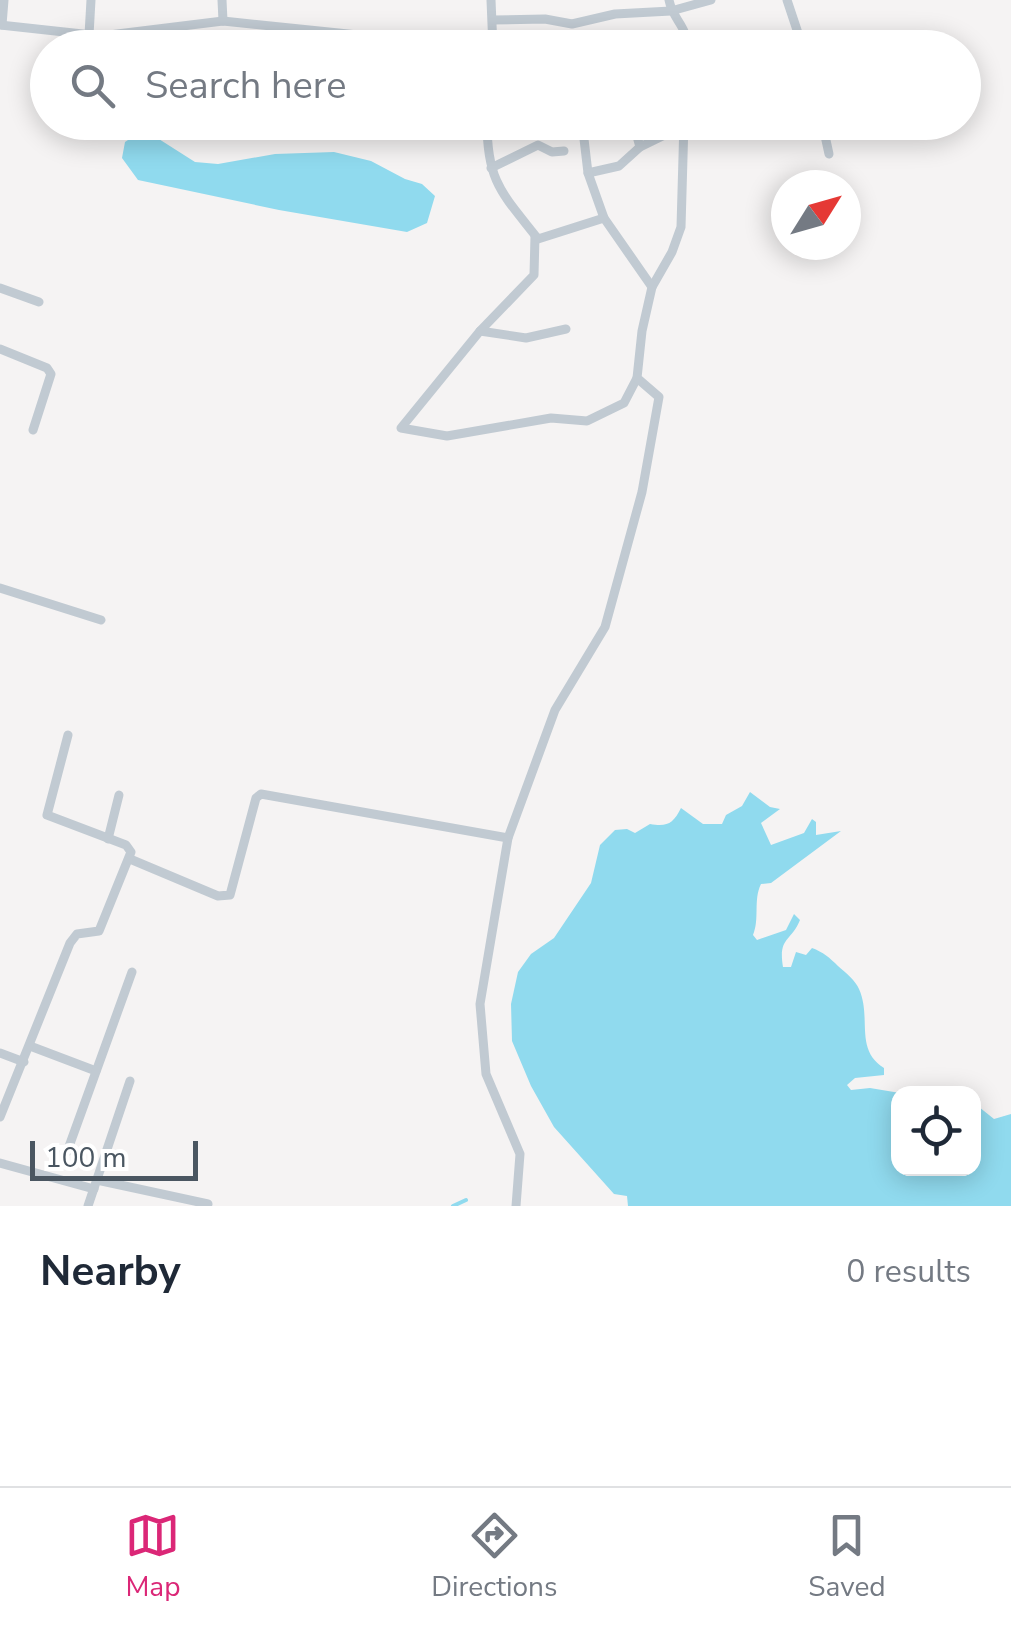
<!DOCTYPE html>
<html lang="en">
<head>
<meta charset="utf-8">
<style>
	:root { --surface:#fff; --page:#f2f2f3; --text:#1f2937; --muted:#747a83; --line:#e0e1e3; --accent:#db2777 }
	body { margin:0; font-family:"Nunito Sans",sans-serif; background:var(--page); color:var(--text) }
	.controls { position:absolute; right:30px; bottom:30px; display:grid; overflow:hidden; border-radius:20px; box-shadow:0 5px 25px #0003 }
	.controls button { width:90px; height:90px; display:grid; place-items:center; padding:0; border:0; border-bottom:2px solid var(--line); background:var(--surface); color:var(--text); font:50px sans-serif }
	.compass { position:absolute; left:771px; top:170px; width:90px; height:90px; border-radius:50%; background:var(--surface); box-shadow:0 5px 25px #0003; rotate:53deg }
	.scale { position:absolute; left:30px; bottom:25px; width:168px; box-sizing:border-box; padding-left:10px; border:5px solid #4a5661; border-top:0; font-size:28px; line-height:35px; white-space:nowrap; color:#4a5661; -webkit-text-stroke:8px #fff; paint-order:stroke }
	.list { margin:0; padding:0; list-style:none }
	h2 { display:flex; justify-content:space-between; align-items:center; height:130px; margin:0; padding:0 40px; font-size:42px }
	h2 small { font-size:32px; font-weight:400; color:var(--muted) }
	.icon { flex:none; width:55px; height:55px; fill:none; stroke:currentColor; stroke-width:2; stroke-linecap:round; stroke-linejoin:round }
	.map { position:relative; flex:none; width:1011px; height:1206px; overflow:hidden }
	.search { position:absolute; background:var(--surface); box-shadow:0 5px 25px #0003; left:30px; right:30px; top:30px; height:110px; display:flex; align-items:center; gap:25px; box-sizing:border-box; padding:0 35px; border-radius:55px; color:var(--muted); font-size:38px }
	.sheet { height:280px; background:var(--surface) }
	nav { display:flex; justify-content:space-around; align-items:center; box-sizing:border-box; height:140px; border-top:2px solid var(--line); background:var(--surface); font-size:28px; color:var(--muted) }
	nav a { display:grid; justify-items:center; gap:5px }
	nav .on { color:var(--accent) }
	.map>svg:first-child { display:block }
	.water { fill:#90daee }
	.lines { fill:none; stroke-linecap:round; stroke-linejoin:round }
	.stream { stroke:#90daee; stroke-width:4 }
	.street { stroke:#c1cad2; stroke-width:9 }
</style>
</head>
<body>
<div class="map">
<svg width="1011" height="1206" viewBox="0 0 1011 1206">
	<rect width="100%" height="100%" fill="#f5f3f3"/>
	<!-- water -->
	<g class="water">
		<polygon points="137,134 151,134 195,162 218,164 275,154 334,152 371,161 405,179 422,184 435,196 427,223 407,232 279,210 138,180 122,158 125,142"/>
		<path d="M750 792 770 807 780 809 761 823 771 845 804 833 812 819 816 822V835L841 831 771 883 761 884C753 900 760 919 753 935L757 940 786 930 794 914 800 920C791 942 778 937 783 967H791L796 952 806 955 812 948C823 952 830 958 838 966 845 972 856 981 859 989 872 1018 854 1049 884 1068V1075L855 1078 847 1085 851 1090 870 1088 900 1093 898 1168H974V1103L994 1119 1011 1114V1206H628L627 1196 614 1194 554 1127 531 1086 512 1041 511 1004 518 972 531 954 554 938 591 883 600 845 615 830 627 829 635 833 650 824C667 827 673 824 681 808L703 824H722L726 815 742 806Z"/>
	</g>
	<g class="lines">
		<!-- stream -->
		<polyline class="stream" points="453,1206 466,1200"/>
		<!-- street -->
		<g class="street">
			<polyline points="222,0 223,21"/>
			<polyline points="491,0 493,48"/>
			<path d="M669 0C673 21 687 24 687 48"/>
			<polyline points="787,0 803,48"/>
			<polyline points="493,20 545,19 572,24 615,14 671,11 711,0"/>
			<polyline points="0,25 101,36 223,21 484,48"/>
			<polyline points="2,25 4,0"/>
			<polyline points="89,35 91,0"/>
			<polyline points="41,88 48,89"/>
			<path d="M487 122C487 182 502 193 538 239L604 218"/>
			<polyline points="633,122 640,147"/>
			<polyline points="822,122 829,154"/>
			<polyline points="491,168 538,145 552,152 564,151"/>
			<polyline points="588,173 619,166 640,147 683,126"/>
			<polyline points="535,236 534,275 480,331 401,428 447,436 551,418 587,421 624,403 637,378"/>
			<polyline points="652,287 672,252 681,227 684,122"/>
			<polyline points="0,288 39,302"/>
			<polyline points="480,331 526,338 566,329"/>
			<polyline points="0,349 47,368 51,374 33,430"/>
			<polyline points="0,588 101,620"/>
			<polyline points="108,839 119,795"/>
			<polyline points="130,859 218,896 230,895 256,798 261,794 508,838"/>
			<polyline points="30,1046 96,1071"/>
			<polyline points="0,1053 24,1062"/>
			<polyline points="0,1117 70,943 77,934 99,931 131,852 126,845 47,815 68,735"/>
			<polyline points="67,1152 132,972"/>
			<polyline points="0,1163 94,1189"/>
			<polyline points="97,1180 208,1204"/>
			<polyline points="88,1206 130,1081"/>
			<polyline points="516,1206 520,1154 486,1074 480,1004 508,838 555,710 605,627 642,492 659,397 637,378 642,331 652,287 604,218 588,173 582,122"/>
		</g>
	</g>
</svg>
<div class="controls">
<button><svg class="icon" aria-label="locate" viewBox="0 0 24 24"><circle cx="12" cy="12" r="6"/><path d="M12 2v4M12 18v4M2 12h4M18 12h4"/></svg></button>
</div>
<svg class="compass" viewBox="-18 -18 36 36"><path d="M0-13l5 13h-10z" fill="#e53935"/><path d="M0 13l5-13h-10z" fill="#747a83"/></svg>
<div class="scale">100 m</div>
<div class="search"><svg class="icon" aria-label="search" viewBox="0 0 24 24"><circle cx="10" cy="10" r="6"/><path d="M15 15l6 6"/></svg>Search here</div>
</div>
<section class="sheet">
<h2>Nearby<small>0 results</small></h2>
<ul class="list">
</ul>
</section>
<nav>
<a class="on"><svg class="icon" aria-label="map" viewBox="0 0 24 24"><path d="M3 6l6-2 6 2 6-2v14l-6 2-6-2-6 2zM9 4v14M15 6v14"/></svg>Map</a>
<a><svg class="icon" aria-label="directions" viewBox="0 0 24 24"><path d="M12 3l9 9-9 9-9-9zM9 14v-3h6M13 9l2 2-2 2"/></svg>Directions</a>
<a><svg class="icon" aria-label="saved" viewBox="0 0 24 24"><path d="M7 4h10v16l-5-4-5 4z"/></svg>Saved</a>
</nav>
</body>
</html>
